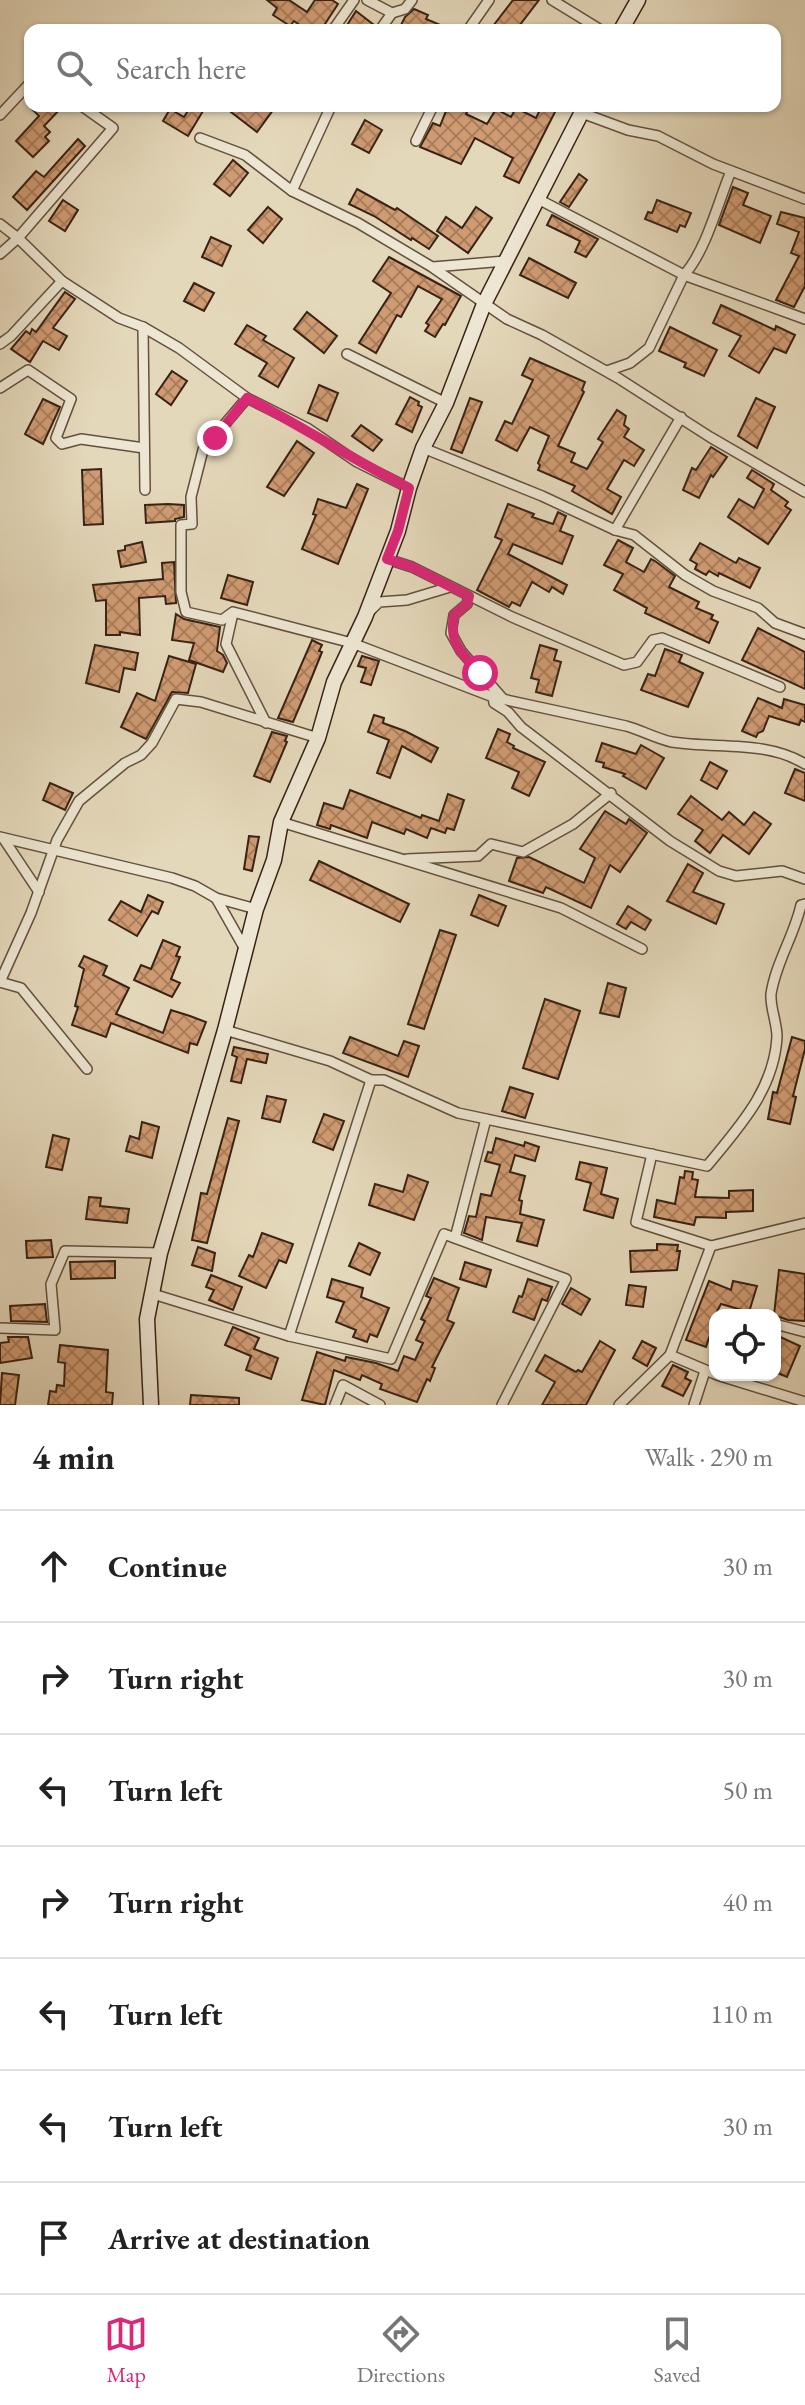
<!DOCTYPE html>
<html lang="en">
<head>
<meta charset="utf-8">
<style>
	:root { --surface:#fff; --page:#f6f6f6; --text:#222; --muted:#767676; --line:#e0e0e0; --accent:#db2777 }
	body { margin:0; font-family:"EB Garamond",serif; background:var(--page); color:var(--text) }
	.controls { position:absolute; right:24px; bottom:24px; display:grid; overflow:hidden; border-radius:16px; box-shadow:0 2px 6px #0004 }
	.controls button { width:72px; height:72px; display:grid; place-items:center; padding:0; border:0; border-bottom:2px solid var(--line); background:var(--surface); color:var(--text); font:40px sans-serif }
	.stop { position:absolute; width:24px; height:24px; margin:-18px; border:6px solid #db2777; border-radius:50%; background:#fff }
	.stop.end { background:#db2777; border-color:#fff; box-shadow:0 2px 8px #0008 }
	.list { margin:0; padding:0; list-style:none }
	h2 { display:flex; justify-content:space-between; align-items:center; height:104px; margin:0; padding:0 32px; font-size:34px }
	h2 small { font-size:26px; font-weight:400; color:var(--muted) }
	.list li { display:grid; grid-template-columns:52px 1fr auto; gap:24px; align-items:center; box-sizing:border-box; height:112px; padding:0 32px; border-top:2px solid var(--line) }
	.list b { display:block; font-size:30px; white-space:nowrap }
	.list em { font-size:26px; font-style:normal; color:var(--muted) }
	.icon { flex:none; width:44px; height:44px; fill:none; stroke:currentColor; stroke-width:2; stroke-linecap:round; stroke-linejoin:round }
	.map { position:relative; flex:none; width:805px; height:1405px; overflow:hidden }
	.search { position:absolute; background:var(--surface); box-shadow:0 2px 6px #0004; left:24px; right:24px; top:24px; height:88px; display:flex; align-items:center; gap:20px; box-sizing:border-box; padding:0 28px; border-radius:16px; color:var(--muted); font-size:30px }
	.sheet { height:888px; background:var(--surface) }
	nav { display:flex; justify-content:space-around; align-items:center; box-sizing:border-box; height:112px; border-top:2px solid var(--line); background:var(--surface); font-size:22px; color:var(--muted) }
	nav a { display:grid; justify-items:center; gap:4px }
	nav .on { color:var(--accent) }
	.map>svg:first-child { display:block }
	.building { fill:url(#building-cross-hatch); stroke:#382215; stroke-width:2 }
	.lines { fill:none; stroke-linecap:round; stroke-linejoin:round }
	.street-casing { stroke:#63503e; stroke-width:12 }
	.secondary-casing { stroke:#382215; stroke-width:17 }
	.street { stroke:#ede6d2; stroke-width:9 }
	.secondary { stroke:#ede6d2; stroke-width:14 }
	.route { stroke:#db2777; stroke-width:10 }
</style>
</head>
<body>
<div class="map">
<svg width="805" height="1405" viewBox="0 0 805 1405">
	<defs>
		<pattern id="building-cross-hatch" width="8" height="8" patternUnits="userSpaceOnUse" patternTransform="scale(2)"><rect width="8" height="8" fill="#d09b72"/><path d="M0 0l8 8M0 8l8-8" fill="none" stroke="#aa7e5c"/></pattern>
	</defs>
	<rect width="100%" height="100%" fill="#e4d8ba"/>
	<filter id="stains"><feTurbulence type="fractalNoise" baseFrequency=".0025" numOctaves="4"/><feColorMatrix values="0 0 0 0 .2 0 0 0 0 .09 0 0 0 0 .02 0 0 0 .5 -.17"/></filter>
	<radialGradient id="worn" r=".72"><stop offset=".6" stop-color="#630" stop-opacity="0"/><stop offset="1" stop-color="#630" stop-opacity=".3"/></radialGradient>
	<!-- building -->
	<g class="building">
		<polygon points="267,0 289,0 307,12 315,0 332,0 338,4 321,30 312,25 307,30 294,21 290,26 273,15 277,8"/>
		<polygon points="513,0 539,0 516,30 490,30"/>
		<polygon points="414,9 428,15 426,19 452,30 411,30 401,25 405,17"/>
		<polygon points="356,11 374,25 373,30 344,30"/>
		<polygon points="29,106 63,106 44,126 50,132 45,137 49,141 33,157 16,141 39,116"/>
		<polygon points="191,106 206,106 188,136 163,121 170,109 184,117"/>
		<polygon points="236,106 276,106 257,132 231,112"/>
		<polygon points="448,106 468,110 466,114 487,124 496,109 511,117 516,108 536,118 542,106 558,106 519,183 504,176 513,158 475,138 461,164 420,147 433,123 440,126"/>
		<polygon points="365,120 382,130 369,153 352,144"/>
		<polygon points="78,139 85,146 27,210 13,197 36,171 44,177"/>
		<polygon points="233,160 248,173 230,196 214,184"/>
		<polygon points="579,174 587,180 569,207 560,202"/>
		<polygon points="733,187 748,193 743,205 771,216 760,243 719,225"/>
		<polygon points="357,189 395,210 397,208 438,236 429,249 412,238 411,240 374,216 349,204"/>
		<polygon points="63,200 78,210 65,231 49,221"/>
		<polygon points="657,200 691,213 685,227 680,225 677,232 645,219 648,212 652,213"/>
		<polygon points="268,207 282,219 263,243 248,230"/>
		<polygon points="476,207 492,218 468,253 437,231 446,217 462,228"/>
		<polygon points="781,212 805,218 805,286 794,307 776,300 799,256 791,253 799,232 777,224"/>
		<polygon points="552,215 598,239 586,257 575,252 580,241 547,225"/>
		<polygon points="211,237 231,246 222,266 202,257"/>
		<polygon points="389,257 461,296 445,325 443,324 435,337 425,331 429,325 426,323 442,299 418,286 401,317 397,315 376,353 359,343 391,293 373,281"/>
		<polygon points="529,258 576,283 568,298 520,275"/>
		<polygon points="194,283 214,293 204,311 184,301"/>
		<polygon points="65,292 75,299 53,328 67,336 59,350 43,341 30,362 11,349 26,331 30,334 32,329 36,332"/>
		<polygon points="721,305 775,330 776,326 795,335 786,353 774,348 759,373 729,356 741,336 713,323"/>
		<polygon points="307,312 337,336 324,353 294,329"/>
		<polygon points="247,325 266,336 263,340 294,358 278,387 259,376 267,363 235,344"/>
		<polygon points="670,327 717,350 704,376 684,367 686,363 659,351"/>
		<polygon points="530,358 585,382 582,390 584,392 558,446 575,453 571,462 587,469 603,442 598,439 617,410 626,416 624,425 629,429 624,437 644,450 634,466 624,460 607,489 621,497 612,514 572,491 575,486 538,470 540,465 538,463 549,436 530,427 517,451 496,440 505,421 512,424 533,380 522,375"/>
		<polygon points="172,371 187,381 171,405 156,394"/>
		<polygon points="319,385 338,393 327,421 308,413"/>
		<polygon points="410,397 419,402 418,405 422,407 412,432 396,424"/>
		<polygon points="470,398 482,402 462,453 451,449"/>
		<polygon points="756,398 775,407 757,448 738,436"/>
		<polygon points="43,399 60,407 43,444 25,434"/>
		<polygon points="361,425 382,440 373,451 352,436"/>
		<polygon points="297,441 314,453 284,496 267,487"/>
		<polygon points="711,447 727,457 713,477 711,475 699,498 683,490 692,468 696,470"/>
		<polygon points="101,469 103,524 84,525 82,470"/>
		<polygon points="752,470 774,484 771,490 788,502 785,506 791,510 768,544 728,517 739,499 754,508 764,489 747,478"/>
		<polygon points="357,484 368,489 338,564 302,549 316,515 313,514 318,499 346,508"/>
		<polygon points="168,504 184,505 184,517 175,519 175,521 146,523 145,505"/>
		<polygon points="508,504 534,514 532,517 553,524 558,512 566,516 560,531 573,536 562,564 513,544 508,554 567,585 563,594 552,587 549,592 532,582 520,606 512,602 509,607 477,590 502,540 495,537"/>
		<polygon points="618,540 633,548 626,562 644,572 651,559 655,561 675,576 669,587 699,602 696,608 713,615 711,619 718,622 709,643 645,613 647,608 614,590 623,574 604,565"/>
		<polygon points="142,542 146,562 121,567 118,551 125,550 125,546"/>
		<polygon points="700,543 736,563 739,558 760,568 750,588 719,573 718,576 709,571 706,575 695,569 697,564 690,560"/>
		<polygon points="174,562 176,603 166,604 165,596 139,598 140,635 120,632 120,635 106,635 106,600 96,601 93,585 163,579 162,563"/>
		<polygon points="228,575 253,582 247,605 221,598"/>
		<polygon points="176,614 184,619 220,627 217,651 223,655 227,663 223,672 189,660 194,643 172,640"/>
		<polygon points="758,628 805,652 805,689 742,660"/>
		<polygon points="312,640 322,645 319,651 322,652 305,694 293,722 278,718"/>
		<polygon points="95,645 138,653 135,670 124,668 119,692 86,683"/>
		<polygon points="540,645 557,650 554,660 561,662 552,696 536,692 539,680 531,678"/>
		<polygon points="665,649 682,655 679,662 703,673 688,707 641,690 648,674 655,676"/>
		<polygon points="169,656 196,664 188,693 172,692 146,739 121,727 137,693 155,701"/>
		<polygon points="362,656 379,661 371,685 361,682 366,668 358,666"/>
		<polygon points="758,698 782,708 784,699 805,705 805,722 801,720 799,725 769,716 763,731 758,733 756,737 742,731"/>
		<polygon points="374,715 384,718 383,723 405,731 438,748 431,762 402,746 390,778 377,773 389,740 368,732"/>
		<polygon points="498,729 510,734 507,742 514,746 513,748 545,762 529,796 512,788 519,772 486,758"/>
		<polygon points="272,732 287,736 285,741 287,742 270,782 254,776"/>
		<polygon points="602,743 636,754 641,745 664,758 646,789 623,776 625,774 603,767 604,763 596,761"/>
		<polygon points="710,762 727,771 717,789 701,780"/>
		<polygon points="795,769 805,773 805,801 785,793"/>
		<polygon points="50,783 73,793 65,810 43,800"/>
		<polygon points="350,790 421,818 422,815 439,821 448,794 464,800 454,830 447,828 445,833 431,828 427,838 406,829 404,834 372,822 367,838 331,825 330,829 317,825 324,803 343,809"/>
		<polygon points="691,796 722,820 729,812 744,825 754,812 771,824 749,854 723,835 710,853 695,841 703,830 678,814"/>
		<polygon points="605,811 626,824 629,819 647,833 620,872 610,865 591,908 546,887 543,893 509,881 517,858 529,857 584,883 595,858 580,849"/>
		<polygon points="249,836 259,837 252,871 244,869"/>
		<polygon points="319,861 409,904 400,922 310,880"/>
		<polygon points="688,864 703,873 693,892 724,904 716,924 667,901"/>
		<polygon points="148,895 163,902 158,914 152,911 137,936 109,920 121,901 141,912"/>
		<polygon points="479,895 506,906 498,926 471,915"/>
		<polygon points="628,906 651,920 645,930 631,922 626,929 617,924"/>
		<polygon points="440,930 456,935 424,1029 408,1024"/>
		<polygon points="163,940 180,947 176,956 180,957 171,979 180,983 172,997 134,980 141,965 151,969"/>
		<polygon points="84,956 107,966 103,975 129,988 116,1014 163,1033 171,1010 190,1016 206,1022 197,1045 190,1043 188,1053 111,1023 106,1037 72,1025 78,1007 75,1006 84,969 79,966"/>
		<polygon points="608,983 626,988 619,1017 600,1013"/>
		<polygon points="545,999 580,1011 558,1079 523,1068"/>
		<polygon points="350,1037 398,1056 404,1041 419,1046 408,1077 343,1053"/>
		<polygon points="792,1037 805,1041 805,1049 793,1096 796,1097 790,1124 768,1119 773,1092 777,1093"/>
		<polygon points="234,1047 268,1054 266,1063 247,1059 241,1083 231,1081 237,1057 232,1055"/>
		<polygon points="510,1087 533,1094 525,1118 502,1111"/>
		<polygon points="267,1096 286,1100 280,1122 262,1118"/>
		<polygon points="324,1114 344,1121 333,1150 313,1142"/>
		<polygon points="228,1118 239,1121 207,1243 192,1240 201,1193 207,1194"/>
		<polygon points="142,1122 159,1127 152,1158 126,1151 130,1136 139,1139"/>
		<polygon points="53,1135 69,1139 62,1170 46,1167"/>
		<polygon points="496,1138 524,1146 525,1142 539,1147 535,1161 515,1155 510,1172 525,1176 519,1200 522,1201 520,1214 544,1220 537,1246 517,1241 522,1223 486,1217 482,1240 464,1233 469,1216 476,1217 481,1194 491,1196 500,1165 485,1161 488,1152 492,1153"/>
		<polygon points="580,1162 607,1168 601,1194 618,1199 613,1218 584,1210 591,1183 576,1179"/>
		<polygon points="685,1171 693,1172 692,1179 698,1180 695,1197 729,1198 729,1191 753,1190 753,1211 726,1212 726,1218 696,1217 694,1225 654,1217 657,1200 675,1204 680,1177 684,1178"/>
		<polygon points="408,1175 428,1182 414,1220 369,1205 375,1184 403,1192"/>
		<polygon points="89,1197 101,1198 100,1206 129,1209 127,1223 86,1219"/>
		<polygon points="262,1233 293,1244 286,1263 279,1260 266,1288 239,1276 249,1255 253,1257"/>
		<polygon points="51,1240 53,1257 27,1258 26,1241"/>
		<polygon points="359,1243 380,1253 370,1275 349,1266"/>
		<polygon points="657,1244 678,1245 677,1251 680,1251 677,1270 631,1272 630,1251 657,1250"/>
		<polygon points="198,1247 215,1253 212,1271 192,1265"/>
		<polygon points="115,1261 115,1278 71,1279 70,1262"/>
		<polygon points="465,1262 491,1270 486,1287 460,1279"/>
		<polygon points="779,1270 805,1274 805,1321 788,1320 774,1315"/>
		<polygon points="211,1275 242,1287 233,1310 209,1300 214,1290 206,1287"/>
		<polygon points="434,1278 459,1288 447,1320 454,1323 432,1367 435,1368 430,1381 427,1379 417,1402 380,1389 382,1384 362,1375 360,1380 334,1370 325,1405 302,1400 317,1352 345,1361 346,1357 376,1363 398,1371 404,1356 415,1360 423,1343 416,1340 425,1321 421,1319 431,1298 426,1296"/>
		<polygon points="332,1279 363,1288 361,1297 389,1308 377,1337 370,1334 367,1342 353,1337 356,1330 336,1322 344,1302 327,1297"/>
		<polygon points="528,1279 552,1287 547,1301 542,1299 534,1320 513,1312 519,1296 522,1297"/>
		<polygon points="709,1281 731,1290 733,1281 757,1286 749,1312 721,1304 715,1315 715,1341 709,1338 706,1347 686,1340"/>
		<polygon points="629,1285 646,1287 643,1307 626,1305"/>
		<polygon points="571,1288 590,1299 581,1315 562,1304"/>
		<polygon points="45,1304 47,1322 11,1321 10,1306"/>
		<polygon points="233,1327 259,1338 254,1349 278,1358 271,1379 246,1370 251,1356 225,1345"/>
		<polygon points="778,1336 800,1346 787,1377 775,1372 775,1343"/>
		<polygon points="8,1337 28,1337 32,1358 0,1363 0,1343 9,1342"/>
		<polygon points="600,1341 615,1350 586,1405 542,1405 555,1382 536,1371 545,1355 576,1372 578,1370 582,1372"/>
		<polygon points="642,1341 656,1348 647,1366 633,1358"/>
		<polygon points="60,1345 108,1350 106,1392 113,1393 112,1405 48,1405 50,1391 56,1392 57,1385 64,1386 65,1363 58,1362"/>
		<polygon points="673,1365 688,1372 685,1378 691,1381 683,1396 662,1386"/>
		<polygon points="2,1373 19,1375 15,1405 0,1405"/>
		<polygon points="191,1395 239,1398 239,1405 190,1405"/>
	</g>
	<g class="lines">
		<!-- street casing -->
		<g class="street-casing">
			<g id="street">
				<polyline points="367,0 392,13 405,9 412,0"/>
				<polyline points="552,0 601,30"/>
				<polyline points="333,30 354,0"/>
				<polyline points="380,30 392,13"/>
				<polyline points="468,30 489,0"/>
				<polyline points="582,113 628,130 658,136 713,164 805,199"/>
				<polyline points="0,115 30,83"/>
				<polyline points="200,138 245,155 292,191 358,223 432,267 507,319 542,335 618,378 710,437 805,492"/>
				<polyline points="416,141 433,106"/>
				<polyline points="292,191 331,106"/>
				<polyline points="538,199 684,275 805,319"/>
				<polyline points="0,224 18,238 62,281 119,318 143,327 179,348 247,398 307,428 357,462 409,488"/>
				<polyline points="0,254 18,238 113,128 82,106"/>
				<polyline points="433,267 505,261"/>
				<polyline points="143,327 145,490"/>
				<polyline points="0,344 11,336 62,281"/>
				<polyline points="347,354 446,403"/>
				<path d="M607 371 630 363 649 348 684 275C706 251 718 202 731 171"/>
				<polyline points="0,388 28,370 71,399 56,438 62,444 81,439 144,448"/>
				<polyline points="247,398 203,450 191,497 192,524 181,525 181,592 186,612 222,620 233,612 352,643 493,697 494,703 508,712 521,727 670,841 719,871 736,876 782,871 805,879"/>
				<polyline points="423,448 542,496 615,530 634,535 685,575 713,591 758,608 775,623 805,634"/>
				<polyline points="615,530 681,417"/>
				<polyline points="387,559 412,567 512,617 624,665 637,662 653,640 662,638 780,687"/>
				<polyline points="469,596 467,604 454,615 451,633 461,651 504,700"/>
				<polyline points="371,610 379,602 407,600 450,587"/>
				<polyline points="233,613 226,644 266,723"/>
				<path d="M493 697C537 707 582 716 626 726 641 730 657 739 672 742 716 749 766 740 805 764"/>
				<polyline points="281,822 561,908 642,949"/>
				<polyline points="0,837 172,878 195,886 216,898 256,909"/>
				<polyline points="3,838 39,892"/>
				<polyline points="407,859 478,856 491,844 523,852 573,824 611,793"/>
				<polyline points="216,898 246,951"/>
				<polyline points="0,982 31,913 57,840 79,801 125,763 141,755 152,743 176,699 201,702 318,738"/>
				<polyline points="0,982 21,988 87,1069"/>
				<path d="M225 1030 330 1061 371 1080H384L458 1113 707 1166C739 1127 774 1090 777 1037 777 1022 770 1008 771 994 776 962 794 936 801 905L805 904"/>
				<polyline points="652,1154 636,1222 711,1246"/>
				<polyline points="455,1238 486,1119"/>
				<polyline points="153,1294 289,1336 391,1359 444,1234 566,1279 502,1405"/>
				<polyline points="775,1324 805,1332"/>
				<polyline points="0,1328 55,1330 51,1284 65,1251 160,1253"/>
				<polyline points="289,1336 371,1080"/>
				<polyline points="715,1374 670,1355 711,1246 805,1223"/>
				<polyline points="717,1375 805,1402"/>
				<polyline points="335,1405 343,1385 380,1405"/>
				<polyline points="619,1405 670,1355"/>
				<polyline points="694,1405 705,1371"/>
			</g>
		</g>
		<!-- secondary casing -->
		<g class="secondary-casing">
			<g id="secondary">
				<polyline points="621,30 638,0"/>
				<polyline points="151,1405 147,1319 160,1253 225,1030 256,909 274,860 281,822 318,738 334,682 365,617 398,531 409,488 423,448 446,403 484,304 585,106"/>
			</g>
		</g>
		<!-- street -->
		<use href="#street" class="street"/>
		<!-- secondary -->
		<use href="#secondary" class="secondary"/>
	</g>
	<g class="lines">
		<!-- route -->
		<path class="route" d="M215 438 247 398C302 426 353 460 409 488L398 531 387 559 412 567 469 596 467 604 454 615C449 644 461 652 480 673"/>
	</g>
	<rect width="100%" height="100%" filter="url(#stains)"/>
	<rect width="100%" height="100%" fill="url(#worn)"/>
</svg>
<div class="controls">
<button><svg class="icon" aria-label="locate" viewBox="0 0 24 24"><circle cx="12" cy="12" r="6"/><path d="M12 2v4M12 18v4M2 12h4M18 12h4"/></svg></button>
</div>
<div class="stop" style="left:480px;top:673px"></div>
<div class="stop end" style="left:215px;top:438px"></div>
<div class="search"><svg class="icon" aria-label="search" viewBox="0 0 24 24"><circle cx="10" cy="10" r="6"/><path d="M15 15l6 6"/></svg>Search here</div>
</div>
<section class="sheet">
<h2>4 min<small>Walk · 290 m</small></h2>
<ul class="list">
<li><svg class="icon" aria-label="ahead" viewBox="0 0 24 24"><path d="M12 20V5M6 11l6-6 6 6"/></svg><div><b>Continue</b></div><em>30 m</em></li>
<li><svg class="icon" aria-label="right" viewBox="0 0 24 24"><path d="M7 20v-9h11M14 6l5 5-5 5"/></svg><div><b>Turn right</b></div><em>30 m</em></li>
<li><svg class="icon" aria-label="left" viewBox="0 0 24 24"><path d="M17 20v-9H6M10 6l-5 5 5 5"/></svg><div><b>Turn left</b></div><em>50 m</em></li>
<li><svg class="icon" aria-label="right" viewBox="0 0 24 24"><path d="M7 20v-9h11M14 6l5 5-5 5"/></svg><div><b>Turn right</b></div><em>40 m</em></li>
<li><svg class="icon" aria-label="left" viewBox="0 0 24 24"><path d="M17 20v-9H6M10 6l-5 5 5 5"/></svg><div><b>Turn left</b></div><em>110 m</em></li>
<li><svg class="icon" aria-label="left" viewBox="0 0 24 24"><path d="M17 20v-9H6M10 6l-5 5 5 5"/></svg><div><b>Turn left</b></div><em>30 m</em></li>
<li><svg class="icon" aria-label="arrive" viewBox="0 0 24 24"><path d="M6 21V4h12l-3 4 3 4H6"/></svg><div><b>Arrive at destination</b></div></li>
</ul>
</section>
<nav>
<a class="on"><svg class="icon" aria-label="map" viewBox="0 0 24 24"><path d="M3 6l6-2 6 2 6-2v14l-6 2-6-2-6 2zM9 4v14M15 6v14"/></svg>Map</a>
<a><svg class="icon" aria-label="directions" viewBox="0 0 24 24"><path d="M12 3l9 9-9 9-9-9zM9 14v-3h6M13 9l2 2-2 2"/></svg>Directions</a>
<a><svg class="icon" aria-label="saved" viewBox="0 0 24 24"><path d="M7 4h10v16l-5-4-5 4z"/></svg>Saved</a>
</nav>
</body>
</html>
